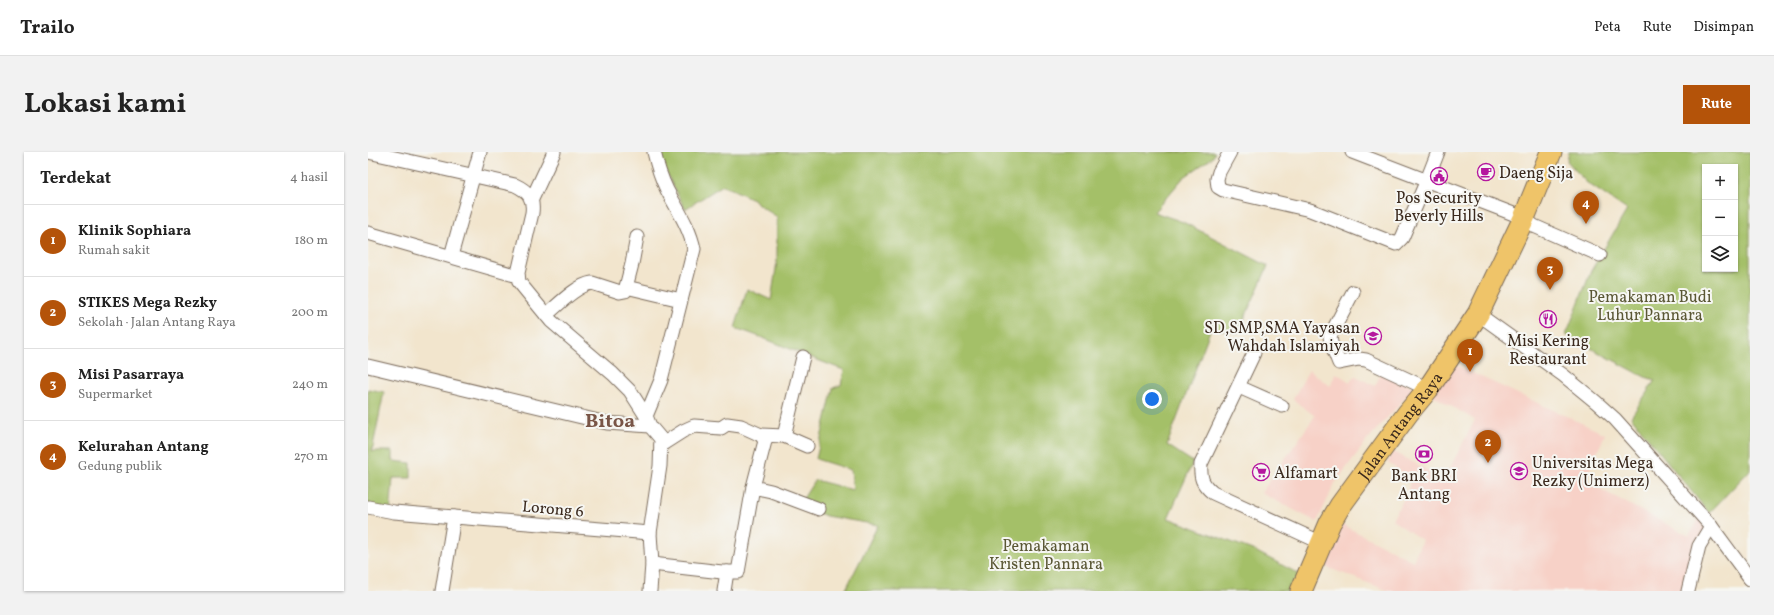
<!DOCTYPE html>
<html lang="id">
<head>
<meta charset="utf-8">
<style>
	:root { --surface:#fff; --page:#f2f2f2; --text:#222; --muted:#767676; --line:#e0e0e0; --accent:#b45309 }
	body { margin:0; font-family:Vollkorn,serif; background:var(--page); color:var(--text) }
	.controls { position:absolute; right:12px; top:12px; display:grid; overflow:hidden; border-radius:0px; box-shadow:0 1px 3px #0004 }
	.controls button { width:36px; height:36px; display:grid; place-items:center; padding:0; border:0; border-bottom:1px solid var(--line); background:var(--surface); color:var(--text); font:20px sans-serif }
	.you { position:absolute; left:784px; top:247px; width:14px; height:14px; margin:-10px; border:3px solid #fff; border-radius:50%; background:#1a73e8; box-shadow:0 0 0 6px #1a73e833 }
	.badge { display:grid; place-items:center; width:26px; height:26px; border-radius:50%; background:var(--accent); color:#fff; font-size:13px; font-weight:700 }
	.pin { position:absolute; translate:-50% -33px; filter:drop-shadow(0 1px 2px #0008) }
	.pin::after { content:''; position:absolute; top:21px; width:14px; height:12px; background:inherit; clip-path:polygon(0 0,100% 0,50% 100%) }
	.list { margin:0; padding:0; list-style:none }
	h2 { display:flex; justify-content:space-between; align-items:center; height:52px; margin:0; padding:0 16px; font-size:17px }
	h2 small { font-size:13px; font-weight:400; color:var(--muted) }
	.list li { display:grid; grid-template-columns:26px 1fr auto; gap:12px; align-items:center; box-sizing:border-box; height:72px; padding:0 16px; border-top:1px solid var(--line) }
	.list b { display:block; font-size:15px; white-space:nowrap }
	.list p { margin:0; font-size:13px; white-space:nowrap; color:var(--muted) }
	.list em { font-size:13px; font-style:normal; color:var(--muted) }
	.icon { flex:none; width:22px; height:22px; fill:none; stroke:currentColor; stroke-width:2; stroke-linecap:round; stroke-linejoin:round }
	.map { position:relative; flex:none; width:1382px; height:439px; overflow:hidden; border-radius:0px }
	header { display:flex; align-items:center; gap:24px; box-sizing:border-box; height:56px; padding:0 20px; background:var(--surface); border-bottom:1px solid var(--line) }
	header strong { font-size:19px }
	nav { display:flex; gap:22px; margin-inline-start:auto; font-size:14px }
	.intro { display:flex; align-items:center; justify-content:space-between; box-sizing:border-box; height:96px; padding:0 24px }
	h1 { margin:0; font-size:28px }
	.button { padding:10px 18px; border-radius:0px; background:var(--accent); color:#fff; font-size:14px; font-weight:700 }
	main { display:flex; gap:24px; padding:0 24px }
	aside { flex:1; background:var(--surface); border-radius:0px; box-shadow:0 1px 3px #0004 }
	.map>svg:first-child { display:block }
	.built { fill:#f7d1c7 }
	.green { fill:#a4c067; stroke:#707542; fill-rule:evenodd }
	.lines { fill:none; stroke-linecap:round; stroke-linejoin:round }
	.street-casing { stroke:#7b6b5b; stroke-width:15 }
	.primary-casing { stroke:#7b6b5b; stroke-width:23 }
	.street { stroke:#fff; stroke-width:13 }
	.primary { stroke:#efc469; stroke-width:21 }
	.labels { text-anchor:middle; stroke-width:4; stroke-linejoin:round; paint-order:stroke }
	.poi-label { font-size:16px; fill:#3b2a1e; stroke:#f6f6f2; text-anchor:start }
	.park-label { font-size:16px; fill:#5a5734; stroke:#f6f6f2 }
	.street-label { font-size:16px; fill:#3b2a1e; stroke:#f6f6f2 }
	.district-label { font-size:20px; font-weight:bold; fill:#795547; stroke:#f6f6f2 }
</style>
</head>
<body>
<header>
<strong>Trailo</strong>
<nav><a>Peta</a><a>Rute</a><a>Disimpan</a></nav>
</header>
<div class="intro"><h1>Lokasi kami</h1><a class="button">Rute</a></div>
<main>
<aside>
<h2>Terdekat<small>4 hasil</small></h2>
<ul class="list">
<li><span class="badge">1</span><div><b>Klinik Sophiara</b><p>Rumah sakit</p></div><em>180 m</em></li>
<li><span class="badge">2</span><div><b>STIKES Mega Rezky</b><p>Sekolah · Jalan Antang Raya</p></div><em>200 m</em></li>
<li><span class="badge">3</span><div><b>Misi Pasarraya</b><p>Supermarket</p></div><em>240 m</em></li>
<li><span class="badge">4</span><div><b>Kelurahan Antang</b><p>Gedung publik</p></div><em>270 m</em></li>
</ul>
</aside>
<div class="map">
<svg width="1382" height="439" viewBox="0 0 1382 439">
	<rect width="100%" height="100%" fill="#f6f6f2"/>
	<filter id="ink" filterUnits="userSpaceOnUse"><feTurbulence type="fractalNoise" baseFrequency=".025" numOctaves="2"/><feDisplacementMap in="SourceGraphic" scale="8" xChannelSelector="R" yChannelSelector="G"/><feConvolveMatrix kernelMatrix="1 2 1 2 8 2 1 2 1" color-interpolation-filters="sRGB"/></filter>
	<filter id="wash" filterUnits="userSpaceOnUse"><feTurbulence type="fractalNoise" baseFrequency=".012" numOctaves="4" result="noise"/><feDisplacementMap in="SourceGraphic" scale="16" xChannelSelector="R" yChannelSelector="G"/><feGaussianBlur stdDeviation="0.9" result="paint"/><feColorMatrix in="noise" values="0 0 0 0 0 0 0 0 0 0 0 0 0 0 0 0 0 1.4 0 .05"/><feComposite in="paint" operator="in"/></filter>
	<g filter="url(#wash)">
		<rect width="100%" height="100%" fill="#f2e5cd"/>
		<!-- built -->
		<g class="built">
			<polygon points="1083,211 1237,282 1217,329 1321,384 1331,366 1341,376 1324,439 1021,439 948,411 967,369 1045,409 1054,388 1024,368 1039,341 1043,326 1020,311 1024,299 1076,327 1107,268 1064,243"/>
			<polygon points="1015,217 1046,236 1000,287 967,331 949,370 893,341 947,264 925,247 941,218 962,234 968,221 982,230 987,224 1007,234"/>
		</g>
		<!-- green -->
		<g class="green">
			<path d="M290 0H847L845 5 815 26 786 60 815 70 900 114 870 181 843 176 799 293 825 310 800 366 887 399 933 423 919 439H477L510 373 458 364 431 353 447 328 485 338 483 318 448 307 465 236 473 233 476 218C439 205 404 188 367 176L379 137 403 148 409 110V65L390 52 387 48 355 33 317 57 293 10Z"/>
			<path d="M1201 0H1382V318L1341 361 1263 265 1287 228 1277 225 1198 183 1223 119 1259 58 1218 30 1199 9ZM1337 15H1367V117H1337Z"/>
			<polygon points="0,237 16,240 4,299 25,299 25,309 43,311 43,326 25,326 22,363 0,362"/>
		</g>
	</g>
	<g filter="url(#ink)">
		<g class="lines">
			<!-- street casing -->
			<g class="street-casing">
				<g id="street">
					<path d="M0 0 147 33C160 39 166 46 164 61L150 121 151 130 183 169 245 222 262 239 278 264 282 274 293 287 292 314 282 381 284 412 282 439"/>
					<polyline points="862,0 851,20 849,27 850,35 855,38 942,58 1028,92 1034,86 1059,28 1070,0"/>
					<polyline points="984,0 1156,66 1166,74 1232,103"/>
					<polyline points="164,47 186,0"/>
					<polyline points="0,81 150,124"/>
					<polyline points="83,104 112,0"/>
					<polyline points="258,135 313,148"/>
					<polyline points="985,140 962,184 963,191 971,211 991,207 998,208 1060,237"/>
					<polyline points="1110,162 1195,223 1228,250 1247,267 1343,374 1382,427"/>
					<path d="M178 163C190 153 209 133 224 131L252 140 257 139 264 112 269 85"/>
					<path d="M886 201 833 312C832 326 834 332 845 341L954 391"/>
					<polyline points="0,214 239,271 282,274"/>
					<polyline points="871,235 914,254"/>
					<path d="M278 264 293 228 326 97C322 76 309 57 299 38 293 26 289 13 286 0"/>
					<polyline points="393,283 416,284 439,294"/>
					<polyline points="416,284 435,205"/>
					<polyline points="293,293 315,279 326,274 353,276 359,272 373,274 393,283 397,289 385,335"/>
					<polyline points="0,355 26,360 282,381"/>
					<polyline points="284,412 354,420 370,420 385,335 403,339 451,357"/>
					<polyline points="74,439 86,365"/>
					<polyline points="356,439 359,420"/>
					<polyline points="1320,439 1331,394 1343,374"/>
				</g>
			</g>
			<!-- primary casing -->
			<g class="primary-casing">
				<g id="primary">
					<path id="s1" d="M933 439 962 371 972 354 1040 261 1060 237 1110 162 1156 66 1183 0"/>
				</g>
			</g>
			<!-- street -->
			<use href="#street" class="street"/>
			<!-- primary -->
			<use href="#primary" class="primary"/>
		</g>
	</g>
	<!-- icons -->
	<defs>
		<g id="cafe-ring" transform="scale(0.9)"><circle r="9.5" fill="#f6f6f2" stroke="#b5179e" stroke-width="1.5"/><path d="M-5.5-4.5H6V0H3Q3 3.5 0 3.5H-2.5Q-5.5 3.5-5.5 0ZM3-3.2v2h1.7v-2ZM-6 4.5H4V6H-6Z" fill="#b5179e"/></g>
		<g id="civic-ring" transform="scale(0.9)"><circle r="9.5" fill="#f6f6f2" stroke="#b5179e" stroke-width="1.5"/><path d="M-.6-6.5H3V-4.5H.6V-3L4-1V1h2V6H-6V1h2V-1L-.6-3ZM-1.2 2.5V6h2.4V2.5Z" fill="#b5179e"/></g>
		<g id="restaurant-ring" transform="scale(0.9)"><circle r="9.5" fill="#f6f6f2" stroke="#b5179e" stroke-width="1.5"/><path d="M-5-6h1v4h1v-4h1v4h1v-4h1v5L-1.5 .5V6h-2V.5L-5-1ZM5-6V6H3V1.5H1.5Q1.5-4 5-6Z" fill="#b5179e"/></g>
		<g id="school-ring" transform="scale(0.9)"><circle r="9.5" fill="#f6f6f2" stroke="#b5179e" stroke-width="1.5"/><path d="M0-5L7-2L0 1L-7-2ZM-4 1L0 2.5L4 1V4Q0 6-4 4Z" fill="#b5179e"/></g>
		<g id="bank-ring" transform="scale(0.9)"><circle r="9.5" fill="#f6f6f2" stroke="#b5179e" stroke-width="1.5"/><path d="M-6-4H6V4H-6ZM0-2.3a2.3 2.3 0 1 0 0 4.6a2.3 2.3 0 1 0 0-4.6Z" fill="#b5179e"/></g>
		<g id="university-ring" transform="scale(0.9)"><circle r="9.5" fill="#f6f6f2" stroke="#b5179e" stroke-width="1.5"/><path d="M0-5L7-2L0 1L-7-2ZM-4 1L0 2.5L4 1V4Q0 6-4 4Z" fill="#b5179e"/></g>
		<g id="supermarket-ring" transform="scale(0.9)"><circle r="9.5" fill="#f6f6f2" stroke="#b5179e" stroke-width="1.5"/><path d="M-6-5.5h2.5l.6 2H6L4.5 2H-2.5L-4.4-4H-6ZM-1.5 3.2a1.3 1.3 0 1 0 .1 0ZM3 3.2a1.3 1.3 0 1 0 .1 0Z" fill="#b5179e"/></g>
	</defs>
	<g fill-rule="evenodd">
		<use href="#cafe-ring" x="1118" y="20"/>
		<use href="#civic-ring" x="1071" y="24"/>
		<use href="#restaurant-ring" x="1180" y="167"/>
		<use href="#school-ring" x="1005" y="184"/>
		<use href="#bank-ring" x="1056" y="302"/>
		<use href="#university-ring" x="1151" y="319"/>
		<use href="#supermarket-ring" x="893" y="320"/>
	</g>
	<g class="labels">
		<!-- poi labels -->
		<g class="poi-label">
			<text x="1131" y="26">Daeng Sija</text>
			<text x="1071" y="51" text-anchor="middle">Pos Security<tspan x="1071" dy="18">Beverly Hills</tspan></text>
			<text x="992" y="181" text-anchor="end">SD,SMP,SMA Yayasan<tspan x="992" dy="18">Wahdah Islamiyah</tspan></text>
			<text x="1180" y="194" text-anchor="middle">Misi Kering<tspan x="1180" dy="18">Restaurant</tspan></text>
			<text x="1164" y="316">Universitas Mega<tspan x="1164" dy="18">Rezky (Unimerz)</tspan></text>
			<text x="906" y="326">Alfamart</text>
			<text x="1056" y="329" text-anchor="middle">Bank BRI<tspan x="1056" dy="18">Antang</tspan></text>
		</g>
		<!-- park labels -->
		<g class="park-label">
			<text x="1282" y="150">Pemakaman Budi<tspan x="1282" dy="18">Luhur Pannara</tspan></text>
			<text x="678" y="399">Pemakaman<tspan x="678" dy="18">Kristen Pannara</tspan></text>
		</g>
		<!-- street labels -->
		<g class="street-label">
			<text dy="6" stroke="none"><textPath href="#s1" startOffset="194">Jalan Antang Raya</textPath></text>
			<text transform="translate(185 356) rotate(5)" y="6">Lorong 6</text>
		</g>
		<!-- district labels -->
		<g class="district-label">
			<text x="242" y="275">Bitoa</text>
		</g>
	</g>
</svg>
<div class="controls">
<button>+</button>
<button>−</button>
<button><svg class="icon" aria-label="layers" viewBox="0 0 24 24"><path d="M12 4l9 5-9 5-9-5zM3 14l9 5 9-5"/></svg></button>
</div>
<div class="you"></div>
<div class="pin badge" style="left:1102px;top:220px">1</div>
<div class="pin badge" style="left:1120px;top:311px">2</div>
<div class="pin badge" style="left:1182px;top:138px">3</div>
<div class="pin badge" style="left:1218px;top:72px">4</div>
</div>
</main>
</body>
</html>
